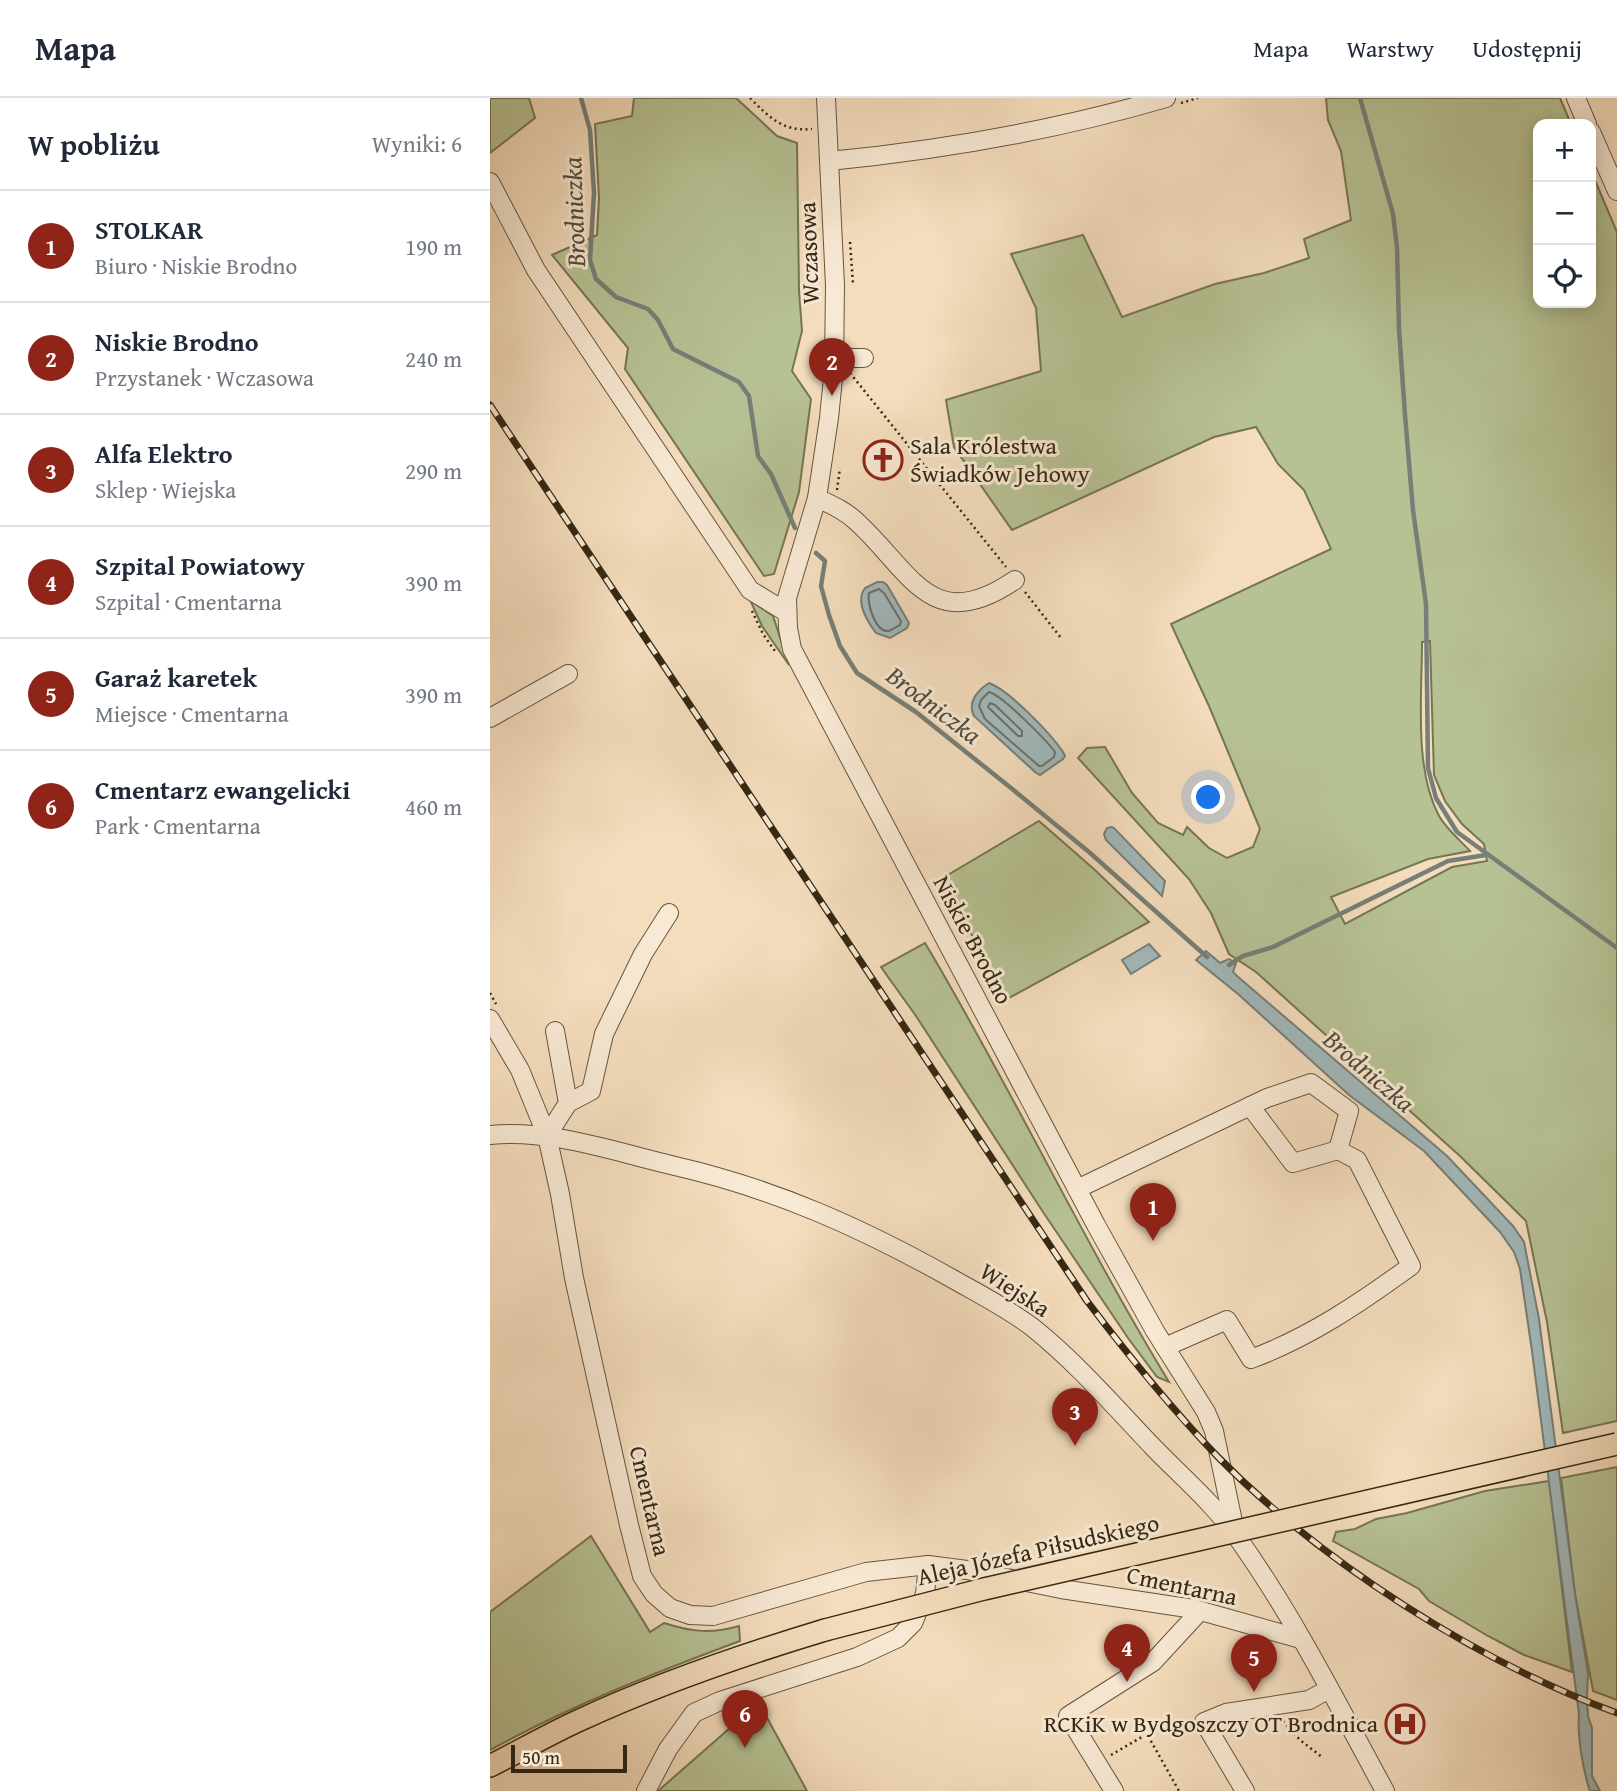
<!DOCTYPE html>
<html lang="pl">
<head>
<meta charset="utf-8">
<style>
	:root { --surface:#fff; --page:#f2f2f3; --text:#1f2937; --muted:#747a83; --line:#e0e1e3; --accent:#8f2418 }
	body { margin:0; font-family:"Gentium Book Plus",serif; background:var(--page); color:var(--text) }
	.controls { position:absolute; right:21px; top:21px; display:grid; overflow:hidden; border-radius:14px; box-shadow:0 4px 18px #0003 }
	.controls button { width:63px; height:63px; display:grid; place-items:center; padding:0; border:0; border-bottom:2px solid var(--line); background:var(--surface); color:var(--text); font:35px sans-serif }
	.scale { position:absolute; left:21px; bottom:18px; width:116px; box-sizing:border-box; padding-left:7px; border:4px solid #362813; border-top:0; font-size:19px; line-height:24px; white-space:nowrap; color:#362813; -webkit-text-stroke:5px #f8e9d4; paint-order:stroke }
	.you { position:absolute; left:719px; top:700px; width:24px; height:24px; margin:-18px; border:5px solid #fff; border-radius:50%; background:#1a73e8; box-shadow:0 0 0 10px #1a73e833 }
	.badge { display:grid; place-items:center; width:46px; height:46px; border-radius:50%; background:var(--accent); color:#fff; font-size:23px; font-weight:700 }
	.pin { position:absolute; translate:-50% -58px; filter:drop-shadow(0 2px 4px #0008) }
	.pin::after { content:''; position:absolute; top:37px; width:24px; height:21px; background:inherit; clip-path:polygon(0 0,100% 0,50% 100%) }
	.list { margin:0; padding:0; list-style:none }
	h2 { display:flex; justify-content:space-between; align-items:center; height:91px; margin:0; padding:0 28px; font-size:30px }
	h2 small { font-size:23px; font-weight:400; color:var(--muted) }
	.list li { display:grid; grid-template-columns:46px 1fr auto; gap:21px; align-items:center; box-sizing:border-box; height:112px; padding:0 28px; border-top:2px solid var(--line) }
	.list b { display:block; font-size:26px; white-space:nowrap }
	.list p { margin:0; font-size:23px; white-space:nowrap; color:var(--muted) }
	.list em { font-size:23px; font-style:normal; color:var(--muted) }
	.icon { flex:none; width:38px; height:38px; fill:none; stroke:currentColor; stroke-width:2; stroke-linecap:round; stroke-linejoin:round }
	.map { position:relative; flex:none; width:1127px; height:1693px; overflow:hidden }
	header { display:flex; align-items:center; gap:42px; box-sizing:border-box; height:98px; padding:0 35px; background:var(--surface); border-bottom:2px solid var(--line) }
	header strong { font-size:33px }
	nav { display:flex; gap:38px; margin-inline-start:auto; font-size:24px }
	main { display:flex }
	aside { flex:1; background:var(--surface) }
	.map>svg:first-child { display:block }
	.green { fill:#b7c294; stroke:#767554; stroke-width:2; fill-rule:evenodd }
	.water { fill:#a1b9bc; stroke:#767f78; stroke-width:2 }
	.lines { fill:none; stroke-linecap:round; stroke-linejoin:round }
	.shore { stroke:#6c7068; stroke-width:2 }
	.stream { stroke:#767f78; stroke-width:4.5 }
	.minor-casing { stroke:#66553e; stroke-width:20 }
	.major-casing { stroke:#362813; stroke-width:24 }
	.path { stroke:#362813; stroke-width:2.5; stroke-dasharray:2 3.5; stroke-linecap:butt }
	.minor { stroke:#f8e9d4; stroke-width:18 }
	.major { stroke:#f4ddbd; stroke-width:21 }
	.rail-casing { stroke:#362813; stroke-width:7 }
	.rail { stroke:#f8e9d4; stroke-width:4.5; stroke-dasharray:13; stroke-linecap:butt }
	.major-bridge-casing { stroke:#362813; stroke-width:24; stroke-linecap:butt }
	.major-bridge { stroke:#f4ddbd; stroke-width:21 }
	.labels { text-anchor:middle; stroke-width:6; stroke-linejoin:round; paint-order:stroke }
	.street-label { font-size:24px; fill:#362813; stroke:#f8e9d4 }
	.poi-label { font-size:24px; fill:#362813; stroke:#f8e9d4; text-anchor:start }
	.water-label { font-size:26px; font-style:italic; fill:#514c3d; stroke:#f8e9d4 }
</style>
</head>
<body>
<header>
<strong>Mapa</strong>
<nav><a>Mapa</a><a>Warstwy</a><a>Udostępnij</a></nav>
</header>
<main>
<aside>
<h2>W pobliżu<small>Wyniki: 6</small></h2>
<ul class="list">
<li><span class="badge">1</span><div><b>STOLKAR</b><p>Biuro · Niskie Brodno</p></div><em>190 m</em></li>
<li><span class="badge">2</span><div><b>Niskie Brodno</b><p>Przystanek · Wczasowa</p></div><em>240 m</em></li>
<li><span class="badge">3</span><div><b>Alfa Elektro</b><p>Sklep · Wiejska</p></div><em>290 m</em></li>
<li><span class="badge">4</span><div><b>Szpital Powiatowy</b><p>Szpital · Cmentarna</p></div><em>390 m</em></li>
<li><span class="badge">5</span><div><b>Garaż karetek</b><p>Miejsce · Cmentarna</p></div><em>390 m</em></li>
<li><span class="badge">6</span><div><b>Cmentarz ewangelicki</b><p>Park · Cmentarna</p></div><em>460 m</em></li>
</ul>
</aside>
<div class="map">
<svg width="1127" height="1693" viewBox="0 0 1127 1693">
	<rect width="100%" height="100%" fill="#f4ddbd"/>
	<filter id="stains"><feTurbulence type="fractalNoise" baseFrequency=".00286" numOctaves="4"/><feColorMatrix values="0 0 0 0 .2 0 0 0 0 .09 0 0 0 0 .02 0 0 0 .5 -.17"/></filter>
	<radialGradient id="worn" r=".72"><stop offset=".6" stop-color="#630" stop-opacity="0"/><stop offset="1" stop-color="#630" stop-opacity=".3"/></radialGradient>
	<!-- green -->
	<g class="green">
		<polygon points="0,0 39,0 45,20 0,55"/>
		<polygon points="144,0 246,0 287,38 307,45 309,192 312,233 302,273 321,301 309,394 284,476 274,478 135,271 138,250 62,157 107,137 109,100 105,26 142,18"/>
		<path d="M836 0H1070L1081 26H1048V205H1101V73L1127 134V1323L1073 1335 1057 1224 1036 1123 971 1059 766 874 739 856 721 815 699 781 588 660 597 650 615 649 642 695 668 725 693 737 697 729 719 750 737 760 763 749 770 731 719 608 681 526 841 451 814 392 788 366 766 329 724 339 522 432 464 349 456 302 551 273 546 210 521 156 593 137 632 219 725 186 774 175 819 160 814 141 861 122 851 53 838 22ZM940 543 944 677 955 703 972 726 994 746 997 763 962 769 855 826 841 799 938 761 980 753C970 742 955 730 948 716 924 669 932 597 932 544Z"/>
		<polygon points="260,502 283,518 299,567 272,528"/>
		<polygon points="549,723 605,772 659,824 517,901 451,781"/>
		<path d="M435 845C521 989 592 1141 679 1284L667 1279 638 1240 553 1114 426 918 391 869Z"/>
		<polygon points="1127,1369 1127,1602 1103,1593 1085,1496 1071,1380"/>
		<polygon points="1059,1383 1082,1574 1034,1557 998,1538 939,1503 929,1491 843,1443 846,1434 865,1431 886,1421 917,1415 995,1393"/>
		<path d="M101 1438 160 1534 174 1525C201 1534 222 1536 249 1528L250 1543C164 1575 80 1608 0 1652V1514Z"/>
		<polygon points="270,1607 317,1693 168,1693 264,1609"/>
	</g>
	<!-- water -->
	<g class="water">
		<path d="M387 484H393L397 487 419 525 417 530 400 540 386 535C377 523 365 503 375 490Z"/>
		<path d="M499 585C519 592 561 636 573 654L575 658 573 661 550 677 545 674 484 618C477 604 488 592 499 585Z"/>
		<polygon points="621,729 624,730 675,783 672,798 616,742 614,736 617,730"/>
		<polygon points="659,846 670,858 641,876 632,862"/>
		<path d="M716 853 730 865 739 861 746 865 743 874 747 878 957 1058 1023 1128 1034 1144 1049 1221 1085 1496 1098 1575 1097 1600 1098 1618 1102 1630V1678L1110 1693H1100C1093 1673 1087 1637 1089 1616L1042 1253 1030 1171 1024 1154 1010 1134 934 1053 859 997 748 896 706 862Z"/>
	</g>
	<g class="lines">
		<!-- shore -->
		<g class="shore">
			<path d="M389 491 394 495 411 523 410 527C408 528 401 532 399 533 385 535 377 505 379 495Z"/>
			<path d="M499 594C512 597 556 642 565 654L564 659 552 668H549L495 621 489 608 491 602Z"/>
			<polygon points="500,605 505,607 532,633 532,638 528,638 498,609"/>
		</g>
		<!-- stream -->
		<g class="stream">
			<polyline points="91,0 100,32 104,95 100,162 106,181 126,199 158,211 168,222 183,251 249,284 259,298 268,358 281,376 305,430"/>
			<polyline points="870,0 903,116 907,149 909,231 915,317 923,412 936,506 938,670 946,700 967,734 1127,850"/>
			<polyline points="326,455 335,463 331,488 339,517 350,548 367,575 426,614 521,690 599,754 717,859"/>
			<polyline points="739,867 753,858 783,849 958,763 996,757"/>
		</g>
		<!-- minor casing -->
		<g class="minor-casing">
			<g id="minor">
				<polyline points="336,0 345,187 344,270 339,320 327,400 297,500 298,530 302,551 606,1127 665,1233 716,1314 724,1333 746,1438"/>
				<polyline points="1086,0 1097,26"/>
				<polyline points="1101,34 1127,93"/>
				<path d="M339 63C452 52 567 32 676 0"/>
				<polyline points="0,84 46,172 260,492 296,514"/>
				<polyline points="344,260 374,260"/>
				<path d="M327 400C342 407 356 413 368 425 422 475 442 539 525 482"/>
				<polyline points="0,620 78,576"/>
				<polyline points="0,921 30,972 57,1038 70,1096 84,1180 139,1427 152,1478 164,1496 180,1510 200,1517 223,1518 376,1474 438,1467 477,1472 571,1491 704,1511 811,1541"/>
				<polyline points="65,933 78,1005"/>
				<polyline points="760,1008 803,1065 848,1052"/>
				<path d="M0 1037C62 1031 125 1054 185 1068 285 1091 372 1130 461 1180 489 1196 517 1210 542 1229 586 1264 624 1308 663 1349 691 1378 724 1406 747 1439 804 1519 848 1607 895 1693"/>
				<polyline points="57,1038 78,1005 101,993 114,936 153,856 179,815"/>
				<path d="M587 1091 777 1000 821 985 859 1013 848 1052 867 1062 921 1168C870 1205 820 1239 761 1261L737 1222 675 1249"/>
				<polyline points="156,1693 178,1651 204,1615 230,1603 367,1559 408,1540 423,1525 435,1496 438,1467"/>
				<polyline points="624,1693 578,1618 663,1564 710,1513"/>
				<polyline points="755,1693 714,1624 736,1615 819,1602 839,1591"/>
			</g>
		</g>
		<!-- major casing -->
		<g class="major-casing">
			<path id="major" d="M0 1668C30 1653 59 1636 90 1622 170 1585 252 1557 335 1532"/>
		</g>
		<!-- path -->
		<g class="path">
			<path d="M260 0C279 19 293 34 322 31"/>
			<polyline points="691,5 708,0"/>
			<polyline points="360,144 363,186"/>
			<polyline points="360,275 516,469"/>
			<polyline points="347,392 350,370"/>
			<polyline points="535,494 571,540"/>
			<polyline points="262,513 273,536 285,553"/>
			<polyline points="0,895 6,906"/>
			<polyline points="793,1623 810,1642 832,1659"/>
			<polyline points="621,1657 657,1636 689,1693"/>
		</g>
		<!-- minor -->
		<use href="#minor" class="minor"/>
		<!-- major -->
		<use href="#major" class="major"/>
		<!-- rail casing -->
		<g class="rail-casing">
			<path id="rail" d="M0 307 597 1203C638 1257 680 1309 727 1358 831 1464 988 1564 1127 1615"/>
		</g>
		<!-- rail -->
		<use href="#rail" class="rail"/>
		<!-- major-bridge casing -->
		<g class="major-bridge-casing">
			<polyline id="major-bridge" points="335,1532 494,1491 1127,1346"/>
		</g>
		<!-- major-bridge -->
		<use href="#major-bridge" class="major-bridge"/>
	</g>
	<!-- icons -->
	<defs>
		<g id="church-ring" transform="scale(2.0125)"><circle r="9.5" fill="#f8e9d4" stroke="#8f2418" stroke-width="1.5"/><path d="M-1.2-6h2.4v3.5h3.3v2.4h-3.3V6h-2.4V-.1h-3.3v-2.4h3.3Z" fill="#8f2418"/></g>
		<g id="hospital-ring" transform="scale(2.0125)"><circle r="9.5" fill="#f8e9d4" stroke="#8f2418" stroke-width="1.5"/><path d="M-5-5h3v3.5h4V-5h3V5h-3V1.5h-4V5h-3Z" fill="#8f2418"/></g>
	</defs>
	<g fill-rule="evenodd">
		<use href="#church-ring" x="393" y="362"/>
		<use href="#hospital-ring" x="915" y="1626"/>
	</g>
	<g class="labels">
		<!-- street labels -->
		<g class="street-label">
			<text transform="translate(319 155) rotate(-92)" y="8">Wczasowa</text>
			<text transform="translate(483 842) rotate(62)" y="8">Niskie Brodno</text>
			<text transform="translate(525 1192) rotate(33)" y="8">Wiejska</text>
			<text transform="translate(160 1403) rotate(77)" y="8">Cmentarna</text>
			<text transform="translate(548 1452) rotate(-13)" y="8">Aleja Józefa Piłsudskiego</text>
			<text transform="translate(692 1488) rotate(12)" y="8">Cmentarna</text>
		</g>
		<!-- poi labels -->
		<g class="poi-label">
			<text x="420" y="356">Sala Królestwa<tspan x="420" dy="28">Świadków Jehowy</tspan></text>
			<text x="888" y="1634" text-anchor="end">RCKiK w Bydgoszczy OT Brodnica</text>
		</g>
		<!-- water labels -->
		<g class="water-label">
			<text transform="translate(84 114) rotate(-92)" y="9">Brodniczka</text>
			<text transform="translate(444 607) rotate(37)" y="9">Brodniczka</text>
			<text transform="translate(879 973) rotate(41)" y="9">Brodniczka</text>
		</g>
	</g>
	<rect width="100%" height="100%" filter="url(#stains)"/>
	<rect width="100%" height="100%" fill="url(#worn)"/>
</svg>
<div class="controls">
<button>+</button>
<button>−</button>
<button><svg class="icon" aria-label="locate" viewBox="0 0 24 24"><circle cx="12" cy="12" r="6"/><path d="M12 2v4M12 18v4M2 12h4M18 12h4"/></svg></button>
</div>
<div class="scale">50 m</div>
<div class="you"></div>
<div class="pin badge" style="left:663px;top:1143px">1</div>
<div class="pin badge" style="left:342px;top:298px">2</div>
<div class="pin badge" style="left:585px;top:1348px">3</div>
<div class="pin badge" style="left:637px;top:1584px">4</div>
<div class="pin badge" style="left:764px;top:1594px">5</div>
<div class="pin badge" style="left:255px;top:1650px">6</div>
</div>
</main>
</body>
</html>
